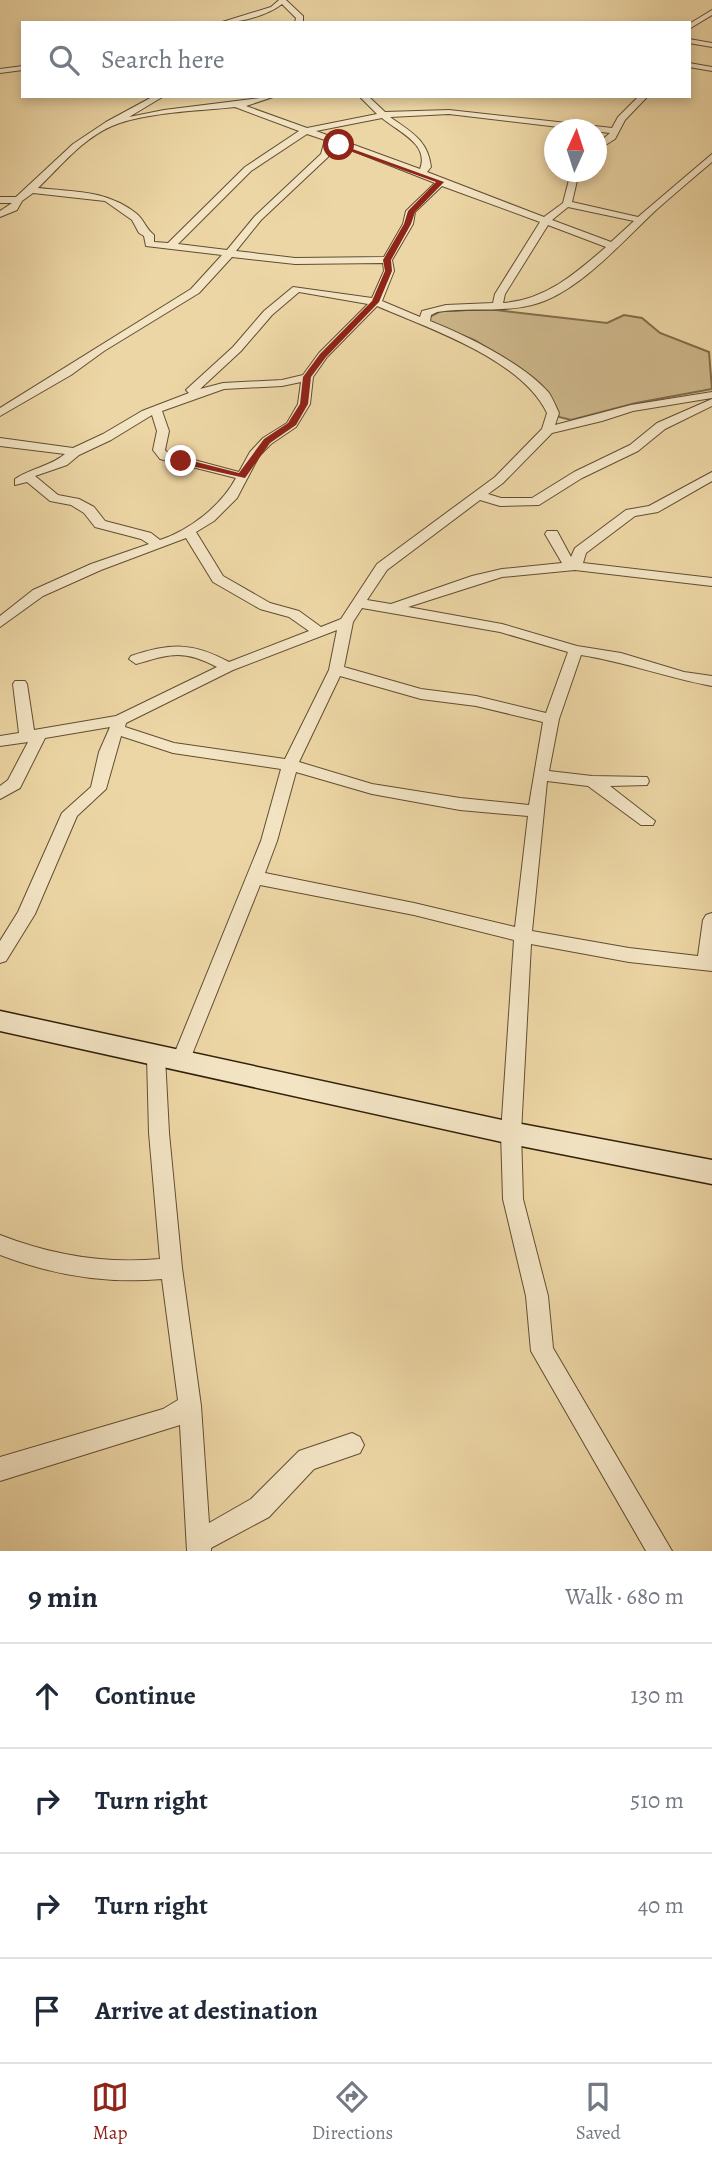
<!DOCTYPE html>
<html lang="en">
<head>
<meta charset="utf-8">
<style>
	:root { --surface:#fff; --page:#f2f2f3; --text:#1f2937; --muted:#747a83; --line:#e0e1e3; --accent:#8f2418 }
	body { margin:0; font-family:Alegreya,serif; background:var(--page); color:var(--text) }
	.compass { position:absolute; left:544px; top:119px; width:63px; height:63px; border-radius:50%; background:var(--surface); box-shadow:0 4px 10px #0003; rotate:3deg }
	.stop { position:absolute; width:21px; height:21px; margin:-16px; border:5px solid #8f2418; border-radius:50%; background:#fff }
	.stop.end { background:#8f2418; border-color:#fff; box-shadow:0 2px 7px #0008 }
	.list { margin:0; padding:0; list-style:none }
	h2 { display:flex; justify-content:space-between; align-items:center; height:91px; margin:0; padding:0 28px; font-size:30px }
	h2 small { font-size:23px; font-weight:400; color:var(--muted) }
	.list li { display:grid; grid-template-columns:46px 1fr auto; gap:21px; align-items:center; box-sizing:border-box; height:105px; padding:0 28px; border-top:2px solid var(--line) }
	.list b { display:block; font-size:26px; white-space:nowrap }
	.list em { font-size:23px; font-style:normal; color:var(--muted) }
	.icon { flex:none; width:38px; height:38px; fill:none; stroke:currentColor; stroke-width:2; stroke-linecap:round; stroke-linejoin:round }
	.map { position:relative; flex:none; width:712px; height:1551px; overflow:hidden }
	.search { position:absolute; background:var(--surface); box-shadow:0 4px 10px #0003; left:21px; right:21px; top:21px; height:77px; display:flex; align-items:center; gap:18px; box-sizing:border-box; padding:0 24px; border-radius:0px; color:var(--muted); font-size:26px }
	.sheet { height:511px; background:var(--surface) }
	nav { display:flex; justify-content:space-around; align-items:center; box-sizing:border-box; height:98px; border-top:2px solid var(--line); background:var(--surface); font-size:19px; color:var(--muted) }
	nav a { display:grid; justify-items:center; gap:4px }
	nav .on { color:var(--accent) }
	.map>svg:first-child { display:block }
	.green { fill:#cdb78b; stroke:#806c4b; stroke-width:2 }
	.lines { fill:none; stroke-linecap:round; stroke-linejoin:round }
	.street-casing { stroke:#614e32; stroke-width:2 }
	.secondary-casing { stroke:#32200b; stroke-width:3 }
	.street { fill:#f3e4c4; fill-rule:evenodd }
	.secondary { fill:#f3e4c4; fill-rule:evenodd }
	.route { fill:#8f2418 }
</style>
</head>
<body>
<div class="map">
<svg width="712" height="1551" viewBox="0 0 712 1551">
	<rect width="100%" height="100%" fill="#edd6a5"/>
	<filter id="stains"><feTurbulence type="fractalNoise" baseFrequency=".00286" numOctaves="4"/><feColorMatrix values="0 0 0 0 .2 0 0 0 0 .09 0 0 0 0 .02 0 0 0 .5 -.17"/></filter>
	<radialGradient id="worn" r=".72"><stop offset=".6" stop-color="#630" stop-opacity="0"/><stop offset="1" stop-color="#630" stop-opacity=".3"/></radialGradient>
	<!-- green -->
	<polygon class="green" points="467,310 496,310 607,323 624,315 642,318 660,333 709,352 712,389 636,403 571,420 559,417 554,407 503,357 474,340 431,323 427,318 441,311"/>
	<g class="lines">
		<!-- street casing -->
		<g class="street-casing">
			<g id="street">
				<path d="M279 0H286L303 16V23H295L296 18 282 4C267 16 238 23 219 23L271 7Z"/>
				<polygon points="712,10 712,15 689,29 689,24"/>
				<polygon points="689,39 712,43 712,47 689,43"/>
				<polygon points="689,63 712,67 712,71 689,67"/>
				<polygon points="23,66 23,70 0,73 0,69"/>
				<path d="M154 96H164L129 117 164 110 276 96 246 106 307 128 377 114 359 96H368L385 112 449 110 612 128 618 117 639 96H648L625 120 615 139 596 151V145L610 133 449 114 390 117C411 132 428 140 431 167L427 172 544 217 563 203 571 172H579L572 202 638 217 712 154V162C693 178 674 194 655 211 622 242 577 294 532 305 500 313 470 307 437 312L431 315 430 321C465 335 525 364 549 393 553 399 556 407 559 413L555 425 631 405 712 392V398L633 411 602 421 552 433 503 483 488 494 501 498H532L574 472 630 445 657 423 712 399V406L665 429 638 451 582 478 539 505 500 506 480 500 387 570 367 600 391 604 472 576 502 569 562 563 545 534 547 531H557L571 557 575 548 626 510 649 506 712 472V481L658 512 635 516 586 553 583 563 712 578V586L575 570 502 577 408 607 502 624 577 646 621 653 684 672 712 676V686C668 678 626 662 581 655L559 719 549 771 592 776 647 777 649 781 647 785 610 786 655 821 653 825H641L588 786 547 781 532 931 629 948 698 956 703 920 706 915 712 913V971L629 962 531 944 521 1133 523 1199 548 1296 553 1348 672 1551H646L531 1351 526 1296 503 1199 501 1133 514 940 414 915 260 885 189 1062 187 1068 180 1070 173 1068 171 1062 261 841 281 769 173 753 121 736 106 789 77 816 35 914 6 961 0 963V941L18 912 62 813 91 787 99 752 110 727 45 738 20 788 0 799V786L8 780 28 742 0 746V736L19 733 13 684 15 681H25L27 684 34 730 116 716 217 667C183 649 170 654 136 664L129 659 131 656C170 643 192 642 229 662L309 631 289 617 260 609 213 582 186 538 101 570 43 596 0 627V616L33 590 91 564 149 544 141 539 95 527 84 513 71 505 50 501 27 482 15 485V479C31 468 51 466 65 454L0 446V438L73 448 103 434 142 411 189 393 186 390 188 388 233 347 264 311 293 287 372 298 384 271 383 263 295 264 232 257 199 293 104 351 71 375 0 416V408L191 289 222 255 146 246 144 236 139 233 132 220 105 201 33 193 22 201 17 210 0 217V211L12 203H0V197H16L73 144 106 122ZM235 107 299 131 245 167 168 243 154 242V235C146 229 144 220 137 214 107 190 75 192 38 188 61 166 82 139 112 126 145 112 199 111 235 107ZM382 118C397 131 430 144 420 169L316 131ZM307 134 325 140 321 154 255 216 227 250 178 244 251 171ZM333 143 435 183 406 211 403 224 384 257 295 258 236 251 261 220 328 157ZM442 186 540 222 495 294 493 303 446 305 422 311 420 317 382 301 394 271 392 260 413 224 415 212ZM568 207 634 221 611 242 552 220ZM548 225 606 247C575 274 545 300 503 303L505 294ZM299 292 368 304 319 353 303 375 282 380 223 383 200 389 241 351 272 315ZM377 306C430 329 521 359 547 413L542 429 495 477 377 564 341 619 321 627 299 611 270 603 223 576 196 532 214 521 237 498 259 456 271 444 296 427 310 404 313 377 327 357ZM301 382 298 404 287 423 263 438 250 452 239 472 168 453 165 450 169 431 162 411 224 389 282 386ZM152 415 157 431 153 450 160 459 236 478C221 506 190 530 160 540L151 533 105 521 94 507 79 499 58 495 35 476 67 465 79 455 111 440ZM362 608 500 632 568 652 546 713 476 696 421 689 344 667 353 622ZM337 630 329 670 285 759 174 743 125 727 126 723 233 670ZM340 676 421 699 476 706 543 722 529 805 460 798 372 784 299 762ZM296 772 372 794 460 810 528 816 515 927 414 903 265 873 277 841Z"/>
				<path d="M156 1049 163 1052 165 1057 169 1133 182 1268 201 1406 209 1523 251 1499 299 1451 352 1433 360 1437 364 1445 360 1453 314 1469 269 1517 211 1548V1551H187L180 1425 0 1481V1457L163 1409 178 1400 162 1279C106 1284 52 1275 0 1255V1235C51 1255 105 1264 160 1259L149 1133 147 1057 149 1052Z"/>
			</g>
		</g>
		<!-- secondary casing -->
		<g class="secondary-casing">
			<polygon id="secondary" points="0,1011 511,1122 712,1160 712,1184 511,1144 0,1031"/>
		</g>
		<!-- street -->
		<use href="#street" class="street"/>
		<!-- secondary -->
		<use href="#secondary" class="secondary"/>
	</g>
	<!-- route -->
	<polygon class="route" points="336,143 444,182 415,212 411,224 391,260 392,271 379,302 326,357 311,377 308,404 296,425 270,443 245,478 178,463 177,461 181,458 239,473 264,439 288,423 300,404 303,377 320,354 372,301 385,271 383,260 404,224 408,211 436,182 336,146"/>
	<rect width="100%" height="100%" filter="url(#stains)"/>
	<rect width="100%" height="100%" fill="url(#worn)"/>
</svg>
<svg class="compass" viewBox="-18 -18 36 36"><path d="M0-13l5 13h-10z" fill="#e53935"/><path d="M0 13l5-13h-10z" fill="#747a83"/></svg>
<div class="stop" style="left:339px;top:145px"></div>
<div class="stop end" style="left:181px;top:461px"></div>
<div class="search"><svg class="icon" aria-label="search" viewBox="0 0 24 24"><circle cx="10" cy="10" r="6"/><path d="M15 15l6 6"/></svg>Search here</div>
</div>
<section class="sheet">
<h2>9 min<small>Walk · 680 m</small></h2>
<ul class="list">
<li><svg class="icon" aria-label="ahead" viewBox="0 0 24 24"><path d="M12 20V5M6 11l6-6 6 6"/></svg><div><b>Continue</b></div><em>130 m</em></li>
<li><svg class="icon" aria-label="right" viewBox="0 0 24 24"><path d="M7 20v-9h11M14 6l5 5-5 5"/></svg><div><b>Turn right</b></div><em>510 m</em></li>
<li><svg class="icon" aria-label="right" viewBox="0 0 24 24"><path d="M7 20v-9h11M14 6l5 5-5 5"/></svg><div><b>Turn right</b></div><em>40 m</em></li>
<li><svg class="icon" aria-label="arrive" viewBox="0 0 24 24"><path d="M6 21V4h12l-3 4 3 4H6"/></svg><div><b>Arrive at destination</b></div></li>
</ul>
</section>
<nav>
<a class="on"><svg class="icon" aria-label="map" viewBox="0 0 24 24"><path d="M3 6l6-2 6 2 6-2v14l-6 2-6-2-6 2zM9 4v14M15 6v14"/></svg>Map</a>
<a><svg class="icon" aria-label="directions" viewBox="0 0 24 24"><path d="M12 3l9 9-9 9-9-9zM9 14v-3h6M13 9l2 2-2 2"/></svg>Directions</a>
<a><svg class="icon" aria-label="saved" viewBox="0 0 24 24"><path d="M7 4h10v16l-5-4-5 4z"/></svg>Saved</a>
</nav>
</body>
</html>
